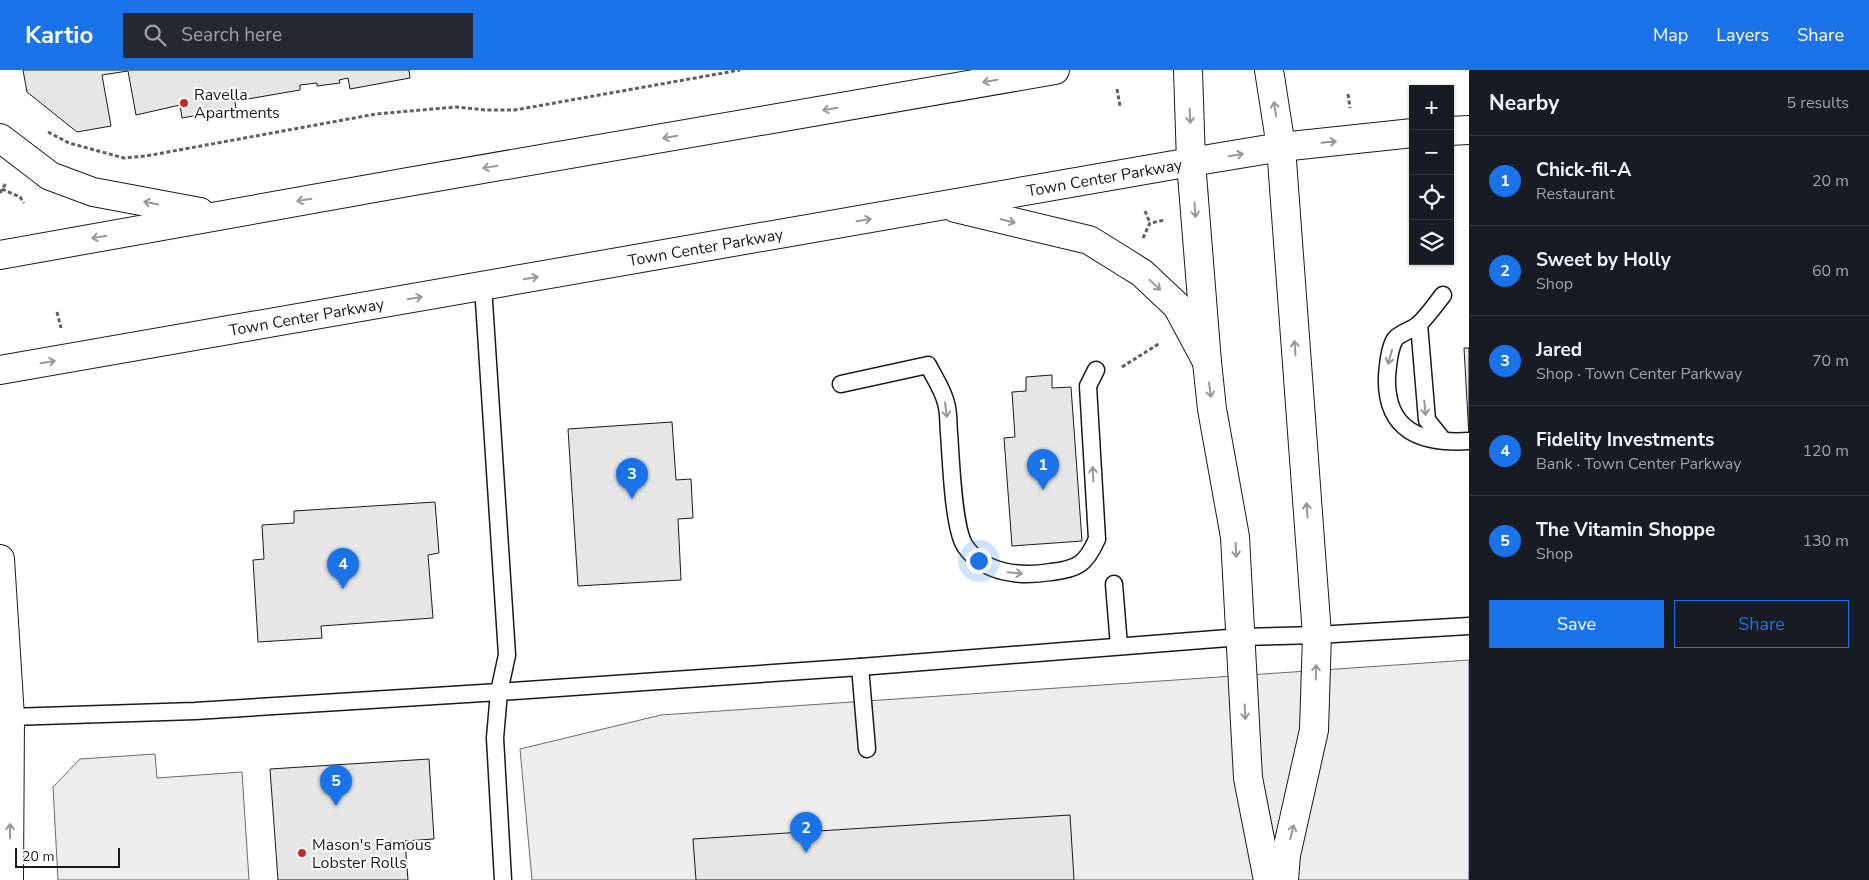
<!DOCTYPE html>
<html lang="en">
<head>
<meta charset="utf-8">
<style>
	:root { --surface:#171b24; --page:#242831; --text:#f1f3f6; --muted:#9ea1a6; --line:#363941; --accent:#1a73e8 }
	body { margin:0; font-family:"Nunito Sans",sans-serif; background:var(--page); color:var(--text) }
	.controls { position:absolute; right:15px; top:15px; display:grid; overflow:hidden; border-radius:0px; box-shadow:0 1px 4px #0004 }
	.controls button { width:45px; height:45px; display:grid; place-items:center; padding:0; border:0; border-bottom:1px solid var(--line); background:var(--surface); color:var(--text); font:25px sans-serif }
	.scale { position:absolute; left:15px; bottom:12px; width:105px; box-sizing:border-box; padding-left:5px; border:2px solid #1a1a1a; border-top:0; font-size:14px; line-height:18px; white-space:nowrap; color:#1a1a1a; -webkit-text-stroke:4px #fff; paint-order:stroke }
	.you { position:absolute; left:978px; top:490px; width:18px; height:18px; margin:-12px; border:4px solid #fff; border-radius:50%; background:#1a73e8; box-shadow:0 0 0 8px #1a73e833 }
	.badge { display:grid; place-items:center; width:32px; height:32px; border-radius:50%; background:var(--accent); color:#fff; font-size:16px; font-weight:700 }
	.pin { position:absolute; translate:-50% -41px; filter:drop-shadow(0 1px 2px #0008) }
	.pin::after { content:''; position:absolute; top:26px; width:18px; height:15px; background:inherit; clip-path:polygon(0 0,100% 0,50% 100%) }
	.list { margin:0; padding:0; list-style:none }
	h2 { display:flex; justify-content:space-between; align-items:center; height:65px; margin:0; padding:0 20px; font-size:21px }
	h2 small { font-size:16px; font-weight:400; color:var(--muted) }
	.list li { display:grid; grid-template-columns:32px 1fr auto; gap:15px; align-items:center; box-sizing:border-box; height:90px; padding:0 20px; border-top:1px solid var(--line) }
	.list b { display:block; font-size:19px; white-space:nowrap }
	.list p { margin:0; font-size:16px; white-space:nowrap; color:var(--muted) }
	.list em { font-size:16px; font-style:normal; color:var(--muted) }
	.actions { display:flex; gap:10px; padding:15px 20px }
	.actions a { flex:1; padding:11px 0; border:1px solid var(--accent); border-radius:0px; text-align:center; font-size:18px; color:var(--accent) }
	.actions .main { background:var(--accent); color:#fff }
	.icon { flex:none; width:28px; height:28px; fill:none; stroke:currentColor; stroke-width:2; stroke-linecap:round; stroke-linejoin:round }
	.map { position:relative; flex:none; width:1469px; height:810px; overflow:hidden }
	header { display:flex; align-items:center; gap:30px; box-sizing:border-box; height:70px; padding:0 25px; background:var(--accent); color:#fff }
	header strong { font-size:24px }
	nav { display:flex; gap:28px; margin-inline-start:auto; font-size:18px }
	.search { width:350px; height:45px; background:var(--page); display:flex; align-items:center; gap:12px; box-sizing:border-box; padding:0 18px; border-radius:0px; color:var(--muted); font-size:19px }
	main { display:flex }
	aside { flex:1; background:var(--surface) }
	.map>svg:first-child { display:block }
	.built { fill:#ededed; stroke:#6a6a6a }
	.building { fill:#e6e6e6; stroke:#1a1a1a }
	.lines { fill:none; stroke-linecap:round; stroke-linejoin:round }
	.service-casing { stroke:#1a1a1a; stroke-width:19 }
	.minor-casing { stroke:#1a1a1a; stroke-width:30 }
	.secondary-casing { stroke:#1a1a1a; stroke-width:30 }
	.path { stroke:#5f5f5f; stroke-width:3; stroke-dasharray:4 2.5; stroke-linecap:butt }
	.service { stroke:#fff; stroke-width:16 }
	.minor { stroke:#fff; stroke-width:28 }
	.secondary { stroke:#fff; stroke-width:28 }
	.oneway { stroke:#989898 }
	.poi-dot { fill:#c62828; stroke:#fff; stroke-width:2 }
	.labels { text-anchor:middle; stroke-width:4; stroke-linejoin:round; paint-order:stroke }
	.poi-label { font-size:16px; fill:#1a1a1a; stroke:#fff; text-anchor:start }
	.street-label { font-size:16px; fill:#1a1a1a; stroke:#fff }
</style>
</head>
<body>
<header>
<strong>Kartio</strong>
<div class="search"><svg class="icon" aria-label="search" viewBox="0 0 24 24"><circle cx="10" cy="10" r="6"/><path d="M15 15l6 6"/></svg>Search here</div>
<nav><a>Map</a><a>Layers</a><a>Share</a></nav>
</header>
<main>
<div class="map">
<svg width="1469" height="810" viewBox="0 0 1469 810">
	<rect width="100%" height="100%" fill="#fff"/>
	<!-- built -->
	<g class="built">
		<polygon points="1469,590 1469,810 532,810 520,679 661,645"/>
		<polygon points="155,684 157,708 242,702 249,810 58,810 53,717 80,689"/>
	</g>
	<!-- building -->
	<g class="building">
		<polygon points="23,0 409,0 410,8 350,19 348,8 339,10 340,13 317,16 317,13 300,15 300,20 242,30 241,25 234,26 236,38 182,48 180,35 136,45 128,1 102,5 111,56 77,62 27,22"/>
		<polygon points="1464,278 1469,278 1469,367"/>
		<polygon points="1052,305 1052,318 1071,317 1082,471 1012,476 1004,368 1015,367 1012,322 1026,321 1026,307"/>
		<polygon points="672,352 676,410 691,409 693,448 678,449 681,510 578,516 568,359"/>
		<polygon points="435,432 439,483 428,485 433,548 321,556 322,568 258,572 253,490 264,489 262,455 294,453 294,441"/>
		<polygon points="429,689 434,769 405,771 408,810 278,810 270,699"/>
		<polygon points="1070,745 1074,810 696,810 693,769"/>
	</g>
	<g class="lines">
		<!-- service casing -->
		<g class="service-casing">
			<g id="service">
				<polyline points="483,216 507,585 499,622 495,668 503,810"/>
				<path d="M1443 225C1435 235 1427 247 1418 255 1412 260 1400 263 1395 269 1389 279 1388 295 1387 306 1385 361 1421 374 1469 371"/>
				<polyline points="1419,254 1427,350 1443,370"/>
				<path d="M841 314 928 295C934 307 943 320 946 333 949 342 948 354 949 363 951 388 953 458 965 476 984 504 1021 507 1051 502 1078 499 1086 494 1097 469L1088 316 1096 300"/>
				<polyline points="1114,514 1119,576"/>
				<polyline points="860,597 867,679"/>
				<polyline points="10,647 195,641 499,622 860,597 1241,567 1317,565 1469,556"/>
			</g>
		</g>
		<!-- minor casing -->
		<g class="minor-casing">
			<g id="minor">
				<polyline points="1188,0 1191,92 1207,292 1212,339 1235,467 1248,708 1268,810"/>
				<polyline points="1269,0 1281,77 1317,565 1314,660 1286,785 1284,810"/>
				<polyline points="0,489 10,647 9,810"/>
			</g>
		</g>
		<!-- secondary casing -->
		<g class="secondary-casing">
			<g id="secondary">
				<polyline points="1450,61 1469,60"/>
				<polyline points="0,68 50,106 93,122 200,142"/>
				<polyline points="955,138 1089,170 1126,193 1142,203 1177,236 1207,292"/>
				<polyline points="0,185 408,112 1055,0"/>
				<path id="s1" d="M0 300 1191 92 1281 77 1413 63"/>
			</g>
		</g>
		<!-- path -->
		<g class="path">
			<polyline points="1117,19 1120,36"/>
			<polyline points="1348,24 1350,38"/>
			<polyline points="48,62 69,73 124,88 146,86 376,44 456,37 486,40 515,40 740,0"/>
			<polyline points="2,119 20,127 24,133"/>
			<polyline points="0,123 6,113"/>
			<polyline points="1145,141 1150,153"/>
			<polyline points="1143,168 1150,153 1165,150"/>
			<polyline points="57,242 61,258"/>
			<polyline points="1122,297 1160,273"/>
		</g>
		<!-- service -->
		<use href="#service" class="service"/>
		<!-- minor -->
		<use href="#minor" class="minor"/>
		<!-- secondary -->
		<use href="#secondary" class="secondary"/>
	</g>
	<!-- one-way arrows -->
	<defs><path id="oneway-shaft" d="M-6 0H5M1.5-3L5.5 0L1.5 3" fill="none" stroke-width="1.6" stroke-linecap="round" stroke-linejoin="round" transform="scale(1.25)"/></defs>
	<g class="oneway">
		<use href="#oneway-shaft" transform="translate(990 11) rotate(170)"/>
		<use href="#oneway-shaft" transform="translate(830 39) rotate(170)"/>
		<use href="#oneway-shaft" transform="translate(1275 39) rotate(-99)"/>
		<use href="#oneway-shaft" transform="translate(1190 46) rotate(88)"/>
		<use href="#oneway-shaft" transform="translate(670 67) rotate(170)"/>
		<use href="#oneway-shaft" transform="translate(1329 72) rotate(-6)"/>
		<use href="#oneway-shaft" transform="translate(1236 85) rotate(-9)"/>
		<use href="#oneway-shaft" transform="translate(490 97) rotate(170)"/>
		<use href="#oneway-shaft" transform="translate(304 130) rotate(170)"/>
		<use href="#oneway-shaft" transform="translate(151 133) rotate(-169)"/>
		<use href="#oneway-shaft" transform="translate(1195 140) rotate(86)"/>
		<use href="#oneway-shaft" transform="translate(864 150) rotate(-10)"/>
		<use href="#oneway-shaft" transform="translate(1008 151) rotate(13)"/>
		<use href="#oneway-shaft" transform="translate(99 167) rotate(170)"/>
		<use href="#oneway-shaft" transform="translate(531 208) rotate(-10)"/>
		<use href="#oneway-shaft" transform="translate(1155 215) rotate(43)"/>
		<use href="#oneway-shaft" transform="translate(415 228) rotate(-10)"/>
		<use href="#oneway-shaft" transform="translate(1295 278) rotate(-94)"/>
		<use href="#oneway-shaft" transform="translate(1390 287) rotate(106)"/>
		<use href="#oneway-shaft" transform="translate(48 292) rotate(-10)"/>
		<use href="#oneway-shaft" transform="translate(1210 320) rotate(83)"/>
		<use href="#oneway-shaft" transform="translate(1425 338) rotate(84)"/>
		<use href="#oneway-shaft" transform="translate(946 340) rotate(83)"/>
		<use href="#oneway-shaft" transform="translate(1093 404) rotate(-93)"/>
		<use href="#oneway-shaft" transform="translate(1307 440) rotate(-94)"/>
		<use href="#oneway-shaft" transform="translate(1236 480) rotate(87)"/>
		<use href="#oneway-shaft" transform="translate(1015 503) rotate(5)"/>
		<use href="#oneway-shaft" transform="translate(1316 602) rotate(-88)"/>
		<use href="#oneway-shaft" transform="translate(1245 642) rotate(87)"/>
		<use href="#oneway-shaft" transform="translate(10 761) rotate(-90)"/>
		<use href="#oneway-shaft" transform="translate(1292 762) rotate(-76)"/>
	</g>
	<!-- markers -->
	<g class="poi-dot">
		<circle cx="184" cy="33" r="5"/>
		<circle cx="302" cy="783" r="5"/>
	</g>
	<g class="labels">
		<!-- poi labels -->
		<g class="poi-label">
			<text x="194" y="30">Ravella<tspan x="194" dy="18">Apartments</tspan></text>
			<text x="312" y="780">Mason's Famous<tspan x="312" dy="18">Lobster Rolls</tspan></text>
		</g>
		<!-- street labels -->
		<g class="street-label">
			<text dy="6" stroke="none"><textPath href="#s1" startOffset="1121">Town Center Parkway</textPath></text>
			<text dy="6" stroke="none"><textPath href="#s1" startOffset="716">Town Center Parkway</textPath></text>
			<text dy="6" stroke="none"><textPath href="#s1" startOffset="311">Town Center Parkway</textPath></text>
		</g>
	</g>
</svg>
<div class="controls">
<button>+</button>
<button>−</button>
<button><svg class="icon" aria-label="locate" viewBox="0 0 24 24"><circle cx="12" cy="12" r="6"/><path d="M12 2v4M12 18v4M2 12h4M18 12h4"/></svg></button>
<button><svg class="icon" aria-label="layers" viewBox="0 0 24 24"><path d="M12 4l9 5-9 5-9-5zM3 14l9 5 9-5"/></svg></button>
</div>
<div class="scale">20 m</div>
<div class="you"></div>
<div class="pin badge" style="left:1043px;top:420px">1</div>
<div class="pin badge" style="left:806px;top:783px">2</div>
<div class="pin badge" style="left:632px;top:429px">3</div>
<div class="pin badge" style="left:343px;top:519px">4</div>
<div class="pin badge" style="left:336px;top:736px">5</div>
</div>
<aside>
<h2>Nearby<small>5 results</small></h2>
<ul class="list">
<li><span class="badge">1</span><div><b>Chick-fil-A</b><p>Restaurant</p></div><em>20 m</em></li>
<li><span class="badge">2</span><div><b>Sweet by Holly</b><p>Shop</p></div><em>60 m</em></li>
<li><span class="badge">3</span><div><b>Jared</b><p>Shop · Town Center Parkway</p></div><em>70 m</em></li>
<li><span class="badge">4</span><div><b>Fidelity Investments</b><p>Bank · Town Center Parkway</p></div><em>120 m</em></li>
<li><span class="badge">5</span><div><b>The Vitamin Shoppe</b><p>Shop</p></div><em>130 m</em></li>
</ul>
<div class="actions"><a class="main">Save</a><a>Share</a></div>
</aside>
</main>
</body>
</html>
